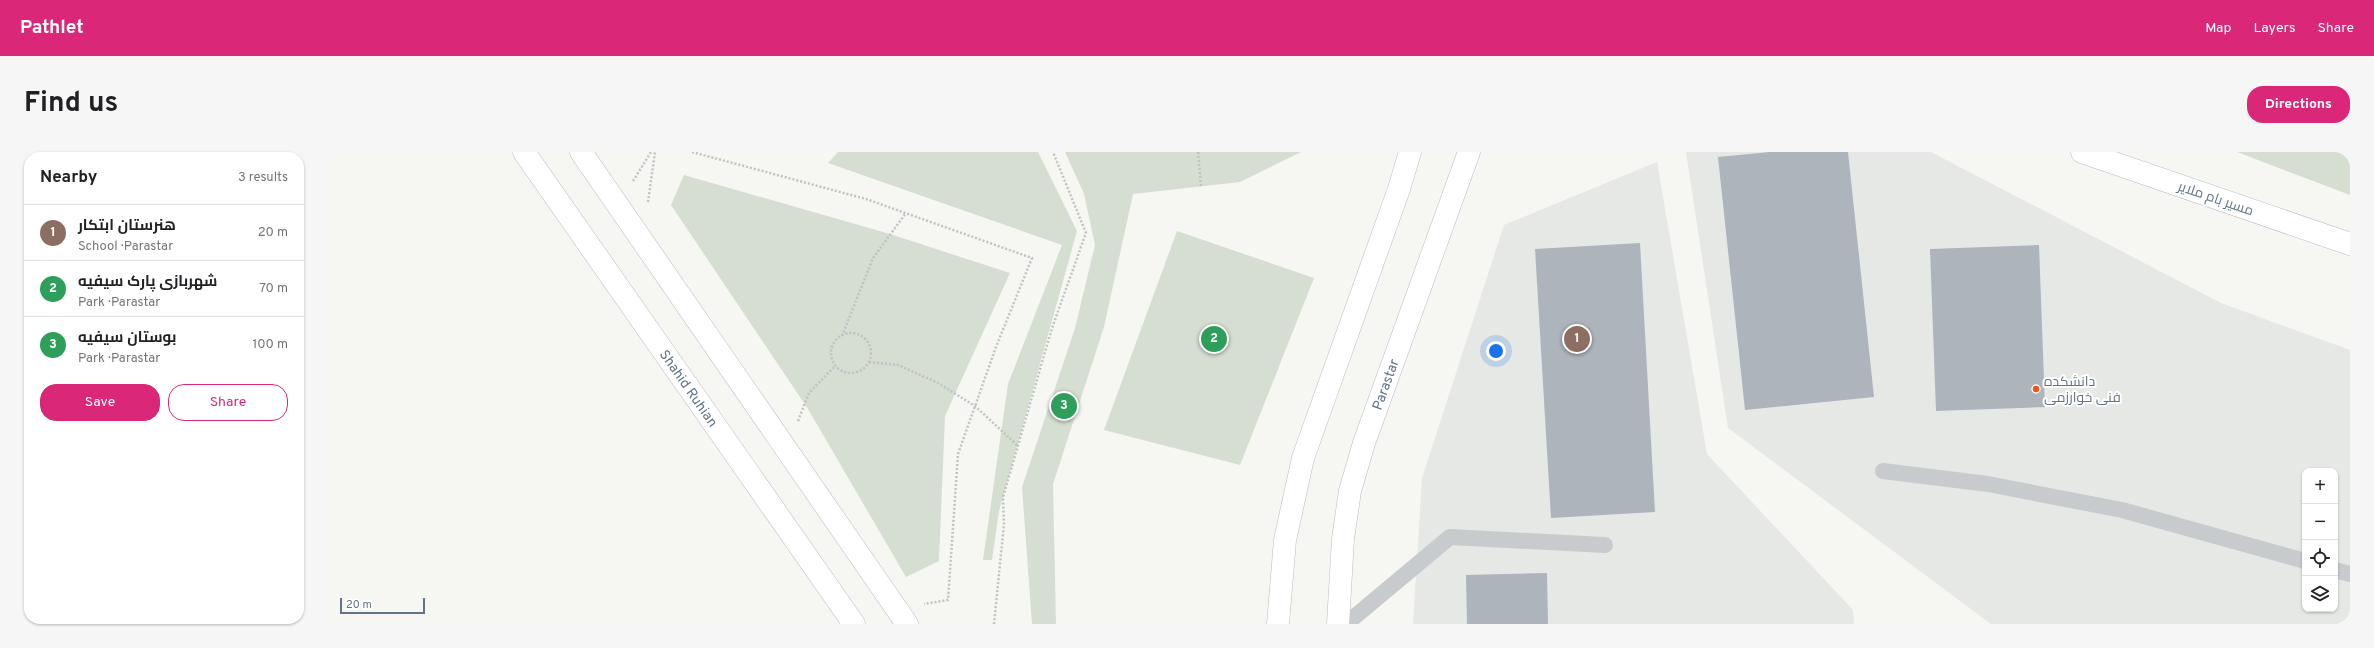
<!DOCTYPE html>
<html lang="en">
<head>
<meta charset="utf-8">
<style>
	:root { --surface:#fff; --page:#f6f6f6; --text:#202124; --muted:#757577; --line:#e0e0e0; --accent:#db2777 }
	body { margin:0; font-family:Overpass,Cairo,sans-serif; background:var(--page); color:var(--text) }
	.controls { position:absolute; right:12px; bottom:12px; display:grid; overflow:hidden; border-radius:8px; box-shadow:0 1px 3px #0004 }
	.controls button { width:36px; height:36px; display:grid; place-items:center; padding:0; border:0; border-bottom:1px solid var(--line); background:var(--surface); color:var(--text); font:20px sans-serif }
	.scale { position:absolute; left:12px; bottom:10px; width:85px; box-sizing:border-box; padding-left:4px; border:2px solid #627486; border-top:0; font-size:11px; line-height:14px; white-space:nowrap; color:#627486; -webkit-text-stroke:3px #fff; paint-order:stroke }
	.you { position:absolute; left:1168px; top:199px; width:14px; height:14px; margin:-10px; border:3px solid #fff; border-radius:50%; background:#1a73e8; box-shadow:0 0 0 6px #1a73e833 }
	.badge { display:grid; place-items:center; width:26px; height:26px; border-radius:50%; background:var(--accent); color:#fff; font-size:13px; font-weight:700 }
	.pin { position:absolute; translate:-50% -50%; border:2px solid #fff; box-shadow:0 1px 4px #0006 }
	.list { margin:0; padding:0; list-style:none }
	h2 { display:flex; justify-content:space-between; align-items:center; height:52px; margin:0; padding:0 16px; font-size:17px }
	h2 small { font-size:13px; font-weight:400; color:var(--muted) }
	.list li { display:grid; grid-template-columns:26px 1fr auto; gap:12px; align-items:center; box-sizing:border-box; height:56px; padding:0 16px; border-top:1px solid var(--line) }
	.list b { display:block; font-size:15px; white-space:nowrap }
	.list p { margin:0; font-size:13px; white-space:nowrap; color:var(--muted) }
	.list em { font-size:13px; font-style:normal; color:var(--muted) }
	.actions { display:flex; gap:8px; padding:12px 16px }
	.actions a { flex:1; padding:9px 0; border:1px solid var(--accent); border-radius:16px; text-align:center; font-size:14px; color:var(--accent) }
	.actions .main { background:var(--accent); color:#fff }
	.icon { flex:none; width:22px; height:22px; fill:none; stroke:currentColor; stroke-width:2; stroke-linecap:round; stroke-linejoin:round }
	.map { position:relative; flex:none; width:2022px; height:472px; overflow:hidden; border-radius:16px }
	header { display:flex; align-items:center; gap:24px; box-sizing:border-box; height:56px; padding:0 20px; background:var(--accent); color:#fff }
	header strong { font-size:19px }
	nav { display:flex; gap:22px; margin-inline-start:auto; font-size:14px }
	.intro { display:flex; align-items:center; justify-content:space-between; box-sizing:border-box; height:96px; padding:0 24px }
	h1 { margin:0; font-size:28px }
	.button { padding:10px 18px; border-radius:16px; background:var(--accent); color:#fff; font-size:14px; font-weight:700 }
	main { display:flex; gap:24px; padding:0 24px }
	aside { flex:1; background:var(--surface); border-radius:16px; box-shadow:0 1px 3px #0004 }
	.map>svg:first-child { display:block }
	.built { fill:#e6e8e5; fill-rule:evenodd }
	.green { fill:#d6ded2 }
	.building { fill:#adb4bb }
	.lines { fill:none; stroke-linecap:round; stroke-linejoin:round }
	.secondary-casing { stroke:#b9bec3; stroke-width:23 }
	.path { stroke:#c0c2c4; stroke-width:2.5; stroke-dasharray:2 2; stroke-linecap:butt }
	.lane { stroke:#c8cbce; stroke-width:16 }
	.secondary { stroke:#fff; stroke-width:22 }
	.poi-dot { fill:#f35215; stroke:#fff; stroke-width:1.5 }
	.labels { text-anchor:middle; stroke-width:4; stroke-linejoin:round; paint-order:stroke }
	.street-label { font-size:14px; fill:#627486; stroke:#fff }
	.poi-label { font-size:14px; fill:#627486; stroke:#fff; text-anchor:start }
</style>
</head>
<body>
<header>
<strong>Pathlet</strong>
<nav><a>Map</a><a>Layers</a><a>Share</a></nav>
</header>
<div class="intro"><h1>Find us</h1><a class="button">Directions</a></div>
<main>
<aside>
<h2>Nearby<small>3 results</small></h2>
<ul class="list">
<li><span class="badge" style="background:#8d6e63">1</span><div><b>هنرستان ابتکار</b><p>School · Parastar</p></div><em>20 m</em></li>
<li><span class="badge" style="background:#2e9e5b">2</span><div><b>شهربازی پارک سیفیه</b><p>Park · Parastar</p></div><em>70 m</em></li>
<li><span class="badge" style="background:#2e9e5b">3</span><div><b>بوستان سیفیه</b><p>Park · Parastar</p></div><em>100 m</em></li>
</ul>
<div class="actions"><a class="main">Save</a><a>Share</a></div>
</aside>
<div class="map">
<svg width="2022" height="472" viewBox="0 0 2022 472">
	<rect width="100%" height="100%" fill="#f6f6f2"/>
	<!-- built -->
	<g class="built">
		<path d="M1358 0H1603L1893 151 2022 198V472H1663L1400 276ZM1977 319H2007V457H1977Z"/>
		<polygon points="1329,10 1379,302 1525,458 1526,472 1085,472 1094,326 1176,73"/>
	</g>
	<!-- green -->
	<g class="green">
		<polygon points="510,0 710,0 749,79 671,359 664,408 655,408 680,232 734,93 500,11"/>
		<polygon points="737,0 973,0 912,30 805,42 776,175 725,332 728,472 704,472 694,335 747,176 767,93 756,42"/>
		<polygon points="1909,0 2022,0 2022,43"/>
		<polygon points="356,23 562,82 682,121 617,264 611,409 578,425 480,257 343,53"/>
		<polygon points="849,79 986,126 912,313 776,278"/>
	</g>
	<!-- building -->
	<g class="building">
		<polygon points="1442,0 1520,0 1546,245 1417,258 1390,5"/>
		<polygon points="1312,91 1327,360 1223,366 1207,97"/>
		<polygon points="1711,93 1717,255 1608,259 1602,97"/>
		<polygon points="1219,421 1220,472 1139,472 1138,423"/>
	</g>
	<g class="lines">
		<!-- secondary casing -->
		<g class="secondary-casing">
			<g id="secondary">
				<path id="s1" d="M196 0 526 472"/>
				<polyline points="253,0 579,472"/>
				<polyline points="1754,0 2022,92"/>
				<polyline points="950,472 957,388 975,306 1071,37 1082,0"/>
				<path id="s2" d="M1010 472 1015 387 1022 339 1036 291 1141 0"/>
			</g>
		</g>
		<!-- path -->
		<g class="path">
			<polyline points="364,0 538,47 704,106 668,195 630,302 620,448 596,452"/>
			<polyline points="870,0 873,34"/>
			<polyline points="305,29 323,0"/>
			<polyline points="320,50 327,0"/>
			<circle cx="523" cy="201" r="20"/>
			<polyline points="514,184 545,106 578,61"/>
			<polyline points="541,210 570,213 610,231 647,254 689,293"/>
			<polyline points="470,269 481,241 508,213"/>
			<polyline points="666,472 676,372 675,345 724,176 758,81 725,0"/>
		</g>
		<!-- lane -->
		<g class="lane">
			<polyline points="1555,319 1660,332 1794,358 1977,409"/>
			<polyline points="2007,418 2022,422"/>
			<polyline points="1018,472 1122,385 1277,393"/>
		</g>
		<!-- secondary -->
		<use href="#secondary" class="secondary"/>
	</g>
	<!-- markers -->
	<circle class="poi-dot" cx="1708" cy="237" r="4"/>
	<g class="labels">
		<!-- street labels -->
		<g class="street-label">
			<text transform="translate(1888 46) rotate(19)" y="5">مسیر بام ملایر</text>
			<text dy="5" stroke="none"><textPath href="#s2" startOffset="246">Parastar</textPath></text>
			<text dy="5" stroke="none"><textPath href="#s1" startOffset="288">Shahid Ruhian</textPath></text>
		</g>
		<!-- poi labels -->
		<g class="poi-label">
			<text x="1716" y="234">دانشکده<tspan x="1716" dy="16">فنی خوارزمی</tspan></text>
		</g>
	</g>
</svg>
<div class="controls">
<button>+</button>
<button>−</button>
<button><svg class="icon" aria-label="locate" viewBox="0 0 24 24"><circle cx="12" cy="12" r="6"/><path d="M12 2v4M12 18v4M2 12h4M18 12h4"/></svg></button>
<button><svg class="icon" aria-label="layers" viewBox="0 0 24 24"><path d="M12 4l9 5-9 5-9-5zM3 14l9 5 9-5"/></svg></button>
</div>
<div class="scale">20 m</div>
<div class="you"></div>
<div class="pin badge" style="left:1249px;top:187px;background:#8d6e63">1</div>
<div class="pin badge" style="left:886px;top:187px;background:#2e9e5b">2</div>
<div class="pin badge" style="left:736px;top:254px;background:#2e9e5b">3</div>
</div>
</main>
</body>
</html>
